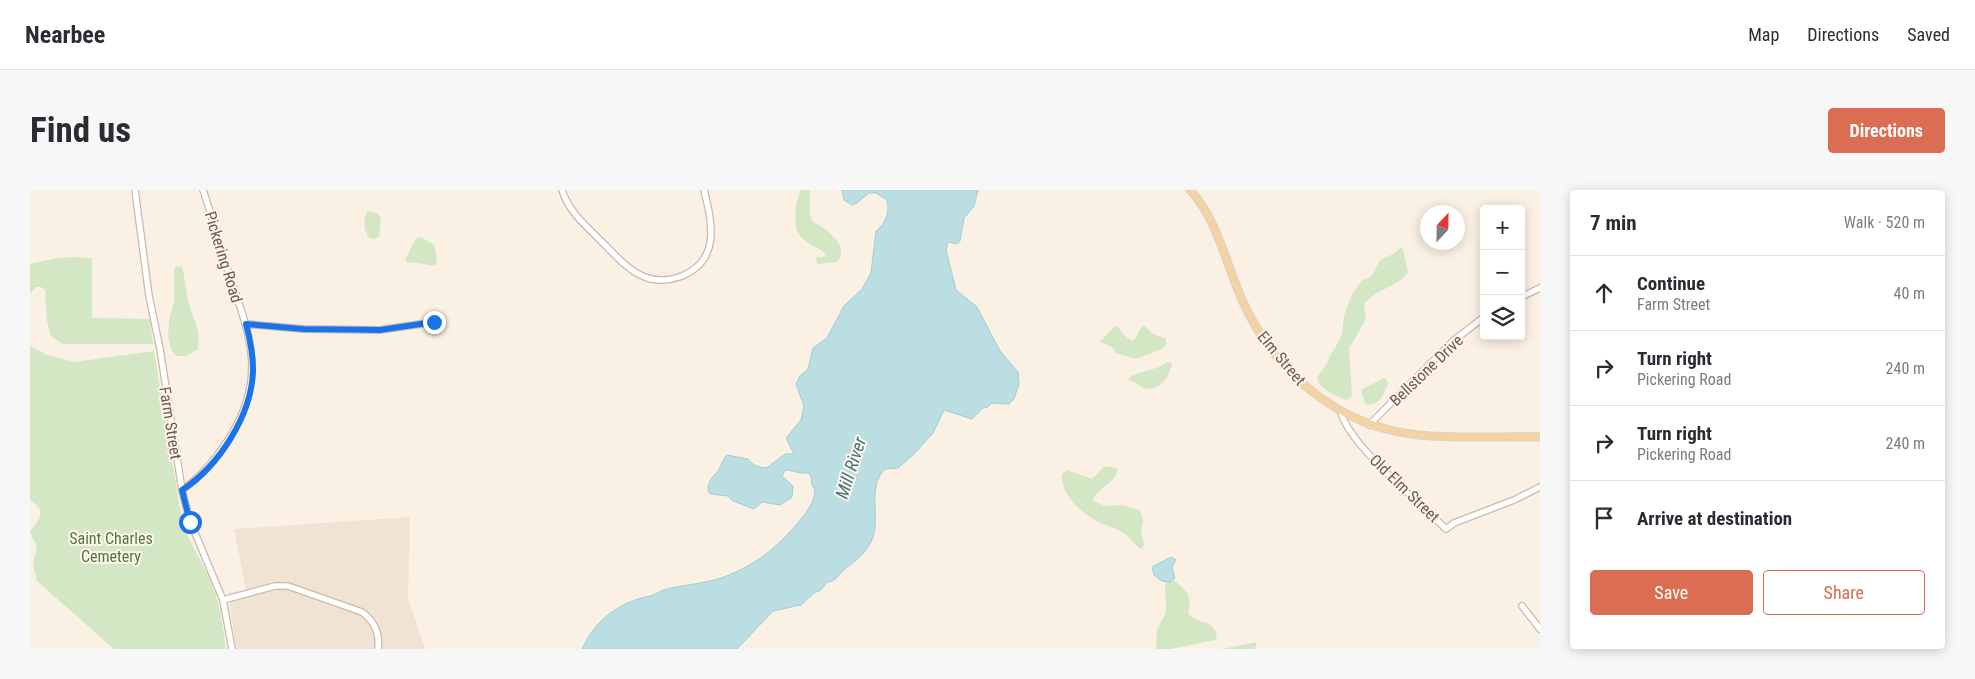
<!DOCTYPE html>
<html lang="en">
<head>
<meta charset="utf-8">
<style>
	:root { --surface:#fff; --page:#f7f7f7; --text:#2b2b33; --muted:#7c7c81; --line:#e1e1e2; --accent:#db6d52 }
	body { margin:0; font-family:"Roboto Condensed",sans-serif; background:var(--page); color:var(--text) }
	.controls { position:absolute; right:15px; top:15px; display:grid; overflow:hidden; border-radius:5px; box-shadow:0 2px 12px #0003 }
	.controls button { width:45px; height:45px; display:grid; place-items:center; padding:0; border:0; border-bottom:1px solid var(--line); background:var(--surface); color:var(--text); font:25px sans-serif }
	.compass { position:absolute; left:1390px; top:15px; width:45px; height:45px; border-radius:50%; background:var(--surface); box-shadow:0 2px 12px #0003; rotate:22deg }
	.stop { position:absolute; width:15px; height:15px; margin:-11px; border:4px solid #1a73e8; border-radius:50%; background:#fff }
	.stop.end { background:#1a73e8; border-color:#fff; box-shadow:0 1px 5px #0008 }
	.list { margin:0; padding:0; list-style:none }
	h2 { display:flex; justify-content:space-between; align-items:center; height:65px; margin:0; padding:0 20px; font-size:21px }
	h2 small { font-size:16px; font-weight:400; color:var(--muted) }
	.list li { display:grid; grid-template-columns:32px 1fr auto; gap:15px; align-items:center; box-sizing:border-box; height:75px; padding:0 20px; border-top:1px solid var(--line) }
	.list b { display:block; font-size:19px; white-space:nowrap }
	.list p { margin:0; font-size:16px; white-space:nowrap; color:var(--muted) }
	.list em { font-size:16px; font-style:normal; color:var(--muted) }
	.actions { display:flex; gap:10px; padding:15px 20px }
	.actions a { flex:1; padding:11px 0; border:1px solid var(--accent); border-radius:5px; text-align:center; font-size:18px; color:var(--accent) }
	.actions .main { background:var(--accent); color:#fff }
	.icon { flex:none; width:28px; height:28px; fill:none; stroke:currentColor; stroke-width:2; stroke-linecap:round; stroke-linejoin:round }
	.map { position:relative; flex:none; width:1510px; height:459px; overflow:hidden; border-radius:5px }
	header { display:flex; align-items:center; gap:30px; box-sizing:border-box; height:70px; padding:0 25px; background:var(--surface); border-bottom:1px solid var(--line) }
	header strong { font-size:24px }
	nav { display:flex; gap:28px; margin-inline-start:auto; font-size:18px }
	.intro { display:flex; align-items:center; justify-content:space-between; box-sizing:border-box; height:120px; padding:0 30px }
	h1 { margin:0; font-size:35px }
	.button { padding:12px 22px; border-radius:5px; background:var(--accent); color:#fff; font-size:18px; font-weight:700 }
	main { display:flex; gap:30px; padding:0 30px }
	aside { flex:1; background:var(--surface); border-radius:5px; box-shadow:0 2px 12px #0003 }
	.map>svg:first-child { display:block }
	.residential { fill:#f1e3d3 }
	.green { fill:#d3e7c4 }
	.water { fill:#bbdee2; stroke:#a2cdd3 }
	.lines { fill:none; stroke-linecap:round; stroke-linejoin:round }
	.minor-casing { stroke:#cbb9ac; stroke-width:8 }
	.major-casing { stroke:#d7d0cd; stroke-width:9 }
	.minor { stroke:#fff; stroke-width:5.5 }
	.major { stroke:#f4d3a2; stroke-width:7 }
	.route { stroke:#1a73e8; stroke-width:6 }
	.labels { text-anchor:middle; stroke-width:4; stroke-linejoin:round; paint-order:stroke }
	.street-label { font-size:16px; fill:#71584c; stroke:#fef5ea }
	.park-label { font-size:16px; fill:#547645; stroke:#fef5ea }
	.water-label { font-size:18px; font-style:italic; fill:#44747c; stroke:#fef5ea }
</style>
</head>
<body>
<header>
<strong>Nearbee</strong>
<nav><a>Map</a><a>Directions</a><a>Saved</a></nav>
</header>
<div class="intro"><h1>Find us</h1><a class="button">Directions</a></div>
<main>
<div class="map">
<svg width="1510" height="459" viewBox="0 0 1510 459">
	<rect width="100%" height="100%" fill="#faf1e4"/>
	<!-- residential -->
	<polygon class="residential" points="380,327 378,408 395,459 206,459 198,403 216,400 204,339"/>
	<!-- green -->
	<g class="green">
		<path d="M771 0H780V22L782 31C794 38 822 55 807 72L787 74 786 67H795L796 64C789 57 780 56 773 49 761 40 765 12 771 0Z"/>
		<path d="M338 21 347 23 351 28 349 47C334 56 331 29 338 21Z"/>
		<path d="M391 47 404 55 407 69 405 76C395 75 387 71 378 73L375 71 376 68 386 48Z"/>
		<path d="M1371 57 1373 60 1378 82C1366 99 1346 98 1334 114L1336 129 1319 159 1322 205 1320 209 1315 210C1305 205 1288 199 1287 187L1297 174 1300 165 1305 158 1312 144 1314 126 1322 104 1332 90 1341 87 1350 70 1365 63Z"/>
		<polygon points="46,67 62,68 62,128 120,129 123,154 33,154 21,146 17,131 15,100 11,97 6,97 0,104 0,74 27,68"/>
		<path d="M146 76 152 77C155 87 155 95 157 105 159 123 174 142 167 160L155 166H146L141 159 138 147 139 130 144 112V79Z"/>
		<polygon points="1085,136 1088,137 1094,145 1102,151 1105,149 1112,136 1115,136 1122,143 1136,149 1136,155 1132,159 1106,169 1086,163 1082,157 1070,152"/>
		<path d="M0 156 17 165 44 172 124 161 153 337 179 387 185 403 190 420 196 459H84L7 391 3 374 7 357 0 342C9 328 18 321 0 310Z"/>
		<path d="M1138 172 1142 173C1140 187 1128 204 1112 197 1107 194 1104 191 1098 190L1103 185 1129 177Z"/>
		<path d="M1354 188H1356L1358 194C1353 205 1350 217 1335 214L1331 200Z"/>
		<path d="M1075 276 1087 278C1089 292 1067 297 1063 310L1074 316 1091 315 1110 320 1113 331 1111 341 1114 355 1112 359C1104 356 1102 348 1095 344 1086 338 1076 336 1067 331 1050 322 1030 304 1032 284L1037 280 1062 289Z"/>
		<path d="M1144 390C1156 401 1163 405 1158 422 1165 436 1180 426 1187 445L1185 450 1141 459H1126L1127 440 1136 422 1135 395 1137 391 1140 392Z"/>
		<polygon points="1227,452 1225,459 1192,459"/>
	</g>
	<!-- water -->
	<g class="water">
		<path d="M812 0H948L944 16 934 28 930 51 927 54 918 52 916 60 926 100 947 117 970 161 988 182 989 194 984 209 979 214 962 213 958 217 953 218 942 229 914 220 903 243 884 264 868 278 855 279C837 297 850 325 843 347 839 360 826 371 815 379 809 384 806 392 797 392L791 400 784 403 771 415 743 421 707 459H552C565 430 589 412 620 406 625 405 630 401 634 400 654 394 675 394 694 387 727 374 745 359 767 334 775 324 784 314 785 301L782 294 781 286 778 283C769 284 763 280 755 280L752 286 763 296 762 307 750 315 732 312 724 319 703 311 698 306 680 304C674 293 684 287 689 279 692 274 693 269 697 265L718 269 724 275 733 278 738 277 755 264H764L756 248 771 230 774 216 766 194 770 186 778 179 783 158 797 148 814 116 832 99 841 83 846 41C856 33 860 22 857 10L846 3H839L827 13 822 15 814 10Z"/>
		<polygon points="1141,367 1146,370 1142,377 1145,388 1140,392 1132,391 1124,385 1122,377"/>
	</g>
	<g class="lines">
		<!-- minor casing -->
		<g class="minor-casing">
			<g id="minor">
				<polyline points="105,0 119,106 130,159 152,300 160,331 193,410 202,459"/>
				<path d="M532 0C538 20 554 34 568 48 582 61 596 80 615 87 627 92 641 90 652 86 691 70 682 32 674 0"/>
				<polyline points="1491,107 1510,98"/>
				<polyline points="216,134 273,139 350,140 404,132"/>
				<path d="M1311 222C1318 254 1391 314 1416 339L1424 333 1484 310 1510 297"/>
				<polyline points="1339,235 1423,151 1454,127"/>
				<path d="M152 300C171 287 186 269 198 250 242 183 216 137 194 69 187 46 181 23 173 0"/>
				<path d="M193 410 245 396H258L332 422C344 431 350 444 348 459"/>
				<polyline points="1492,416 1510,439"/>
			</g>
		</g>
		<!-- major casing -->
		<g class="major-casing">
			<path id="major" d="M1160 0C1188 30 1196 75 1213 112 1246 184 1309 237 1389 245 1429 249 1470 246 1510 247"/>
		</g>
		<!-- minor -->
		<use href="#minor" class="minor"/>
		<!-- major -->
		<use href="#major" class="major"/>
	</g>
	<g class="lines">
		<!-- route -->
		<path class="route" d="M160 332 152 300C189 276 222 225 223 180 223 165 220 149 216 134L273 139 350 140 404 132"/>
	</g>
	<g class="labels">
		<!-- street labels -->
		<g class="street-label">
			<text transform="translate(194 67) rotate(73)" y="6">Pickering Road</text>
			<text transform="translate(1252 168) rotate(50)" y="6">Elm Street</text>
			<text transform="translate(1396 180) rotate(-44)" y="6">Bellstone Drive</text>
			<text transform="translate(141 233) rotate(81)" y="6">Farm Street</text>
			<text transform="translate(1375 298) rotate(44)" y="6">Old Elm Street</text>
		</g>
		<!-- park labels -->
		<g class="park-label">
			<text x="81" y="354">Saint Charles<tspan x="81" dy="18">Cemetery</tspan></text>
		</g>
		<!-- water labels -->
		<g class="water-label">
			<text transform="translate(821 278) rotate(-72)" y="6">Mill River</text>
		</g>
	</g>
</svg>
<div class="controls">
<button>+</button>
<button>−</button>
<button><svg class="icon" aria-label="layers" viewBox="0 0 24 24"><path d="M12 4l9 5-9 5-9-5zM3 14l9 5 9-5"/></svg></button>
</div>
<svg class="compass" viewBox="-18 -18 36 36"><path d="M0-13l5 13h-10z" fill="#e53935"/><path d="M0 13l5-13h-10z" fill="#7c7c81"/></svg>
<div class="stop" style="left:160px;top:332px"></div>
<div class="stop end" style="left:404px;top:132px"></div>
</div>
<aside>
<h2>7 min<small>Walk · 520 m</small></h2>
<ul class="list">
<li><svg class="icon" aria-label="ahead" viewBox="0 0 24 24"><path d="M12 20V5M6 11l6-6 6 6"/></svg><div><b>Continue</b><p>Farm Street</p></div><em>40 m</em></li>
<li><svg class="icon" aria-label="right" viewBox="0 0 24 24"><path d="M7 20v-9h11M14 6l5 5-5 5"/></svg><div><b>Turn right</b><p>Pickering Road</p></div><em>240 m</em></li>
<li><svg class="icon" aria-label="right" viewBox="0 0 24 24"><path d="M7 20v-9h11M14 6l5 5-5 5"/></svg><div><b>Turn right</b><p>Pickering Road</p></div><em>240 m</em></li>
<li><svg class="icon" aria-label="arrive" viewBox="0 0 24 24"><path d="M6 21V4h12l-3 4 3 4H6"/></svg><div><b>Arrive at destination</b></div></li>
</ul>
<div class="actions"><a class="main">Save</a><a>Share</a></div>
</aside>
</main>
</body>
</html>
